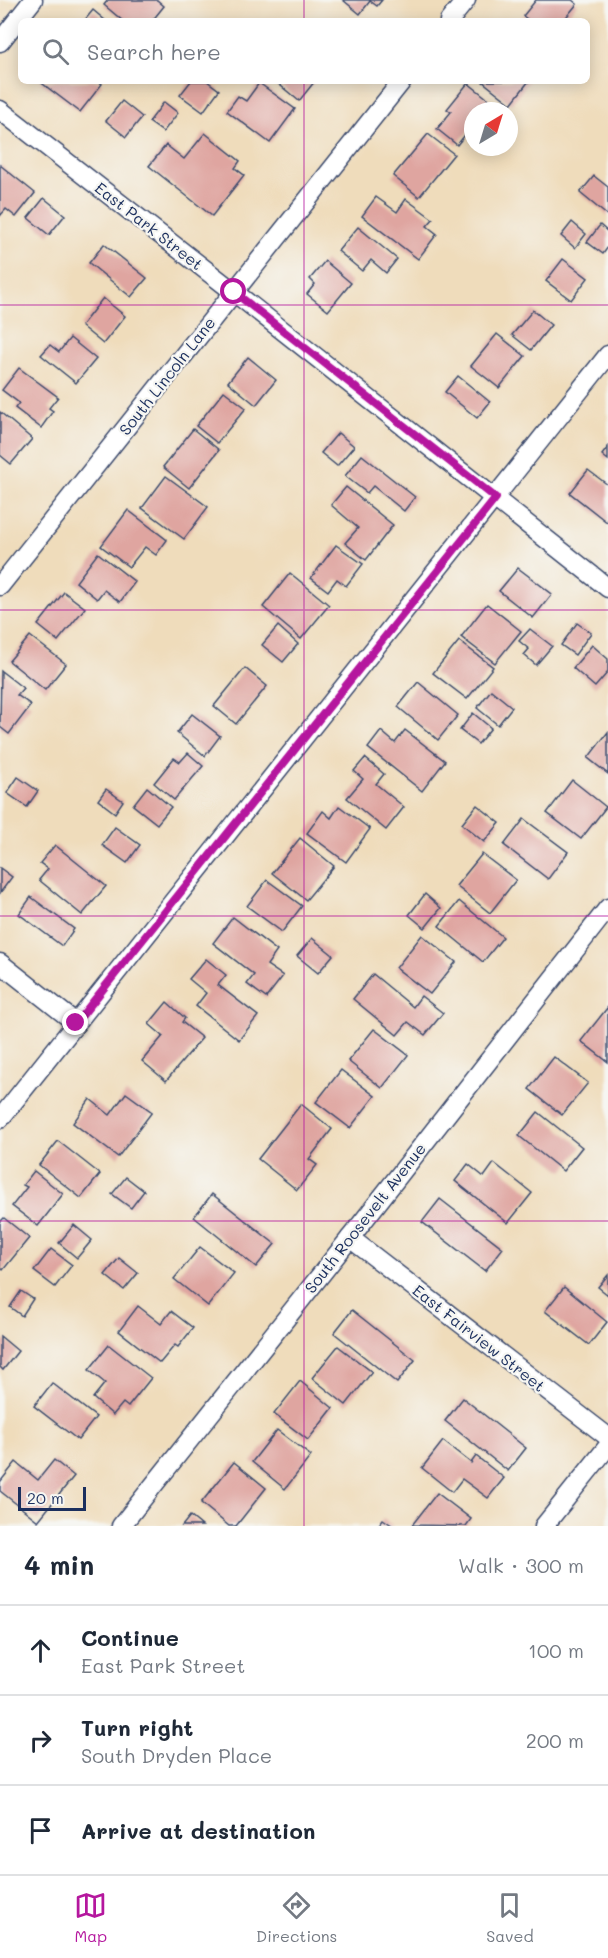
<!DOCTYPE html>
<html lang="en">
<head>
<meta charset="utf-8">
<style>
	:root { --surface:#fff; --page:#f2f2f3; --text:#1f2937; --muted:#747a83; --line:#e0e1e3; --accent:#b5179e }
	body { margin:0; font-family:Mali,sans-serif; background:var(--page); color:var(--text) }
	.compass { position:absolute; left:464px; top:102px; width:54px; height:54px; border-radius:50%; background:var(--surface); box-shadow:0 3px 15px #0003; rotate:38deg }
	.scale { position:absolute; left:18px; bottom:15px; width:68px; box-sizing:border-box; padding-left:6px; border:3px solid #1b2f5e; border-top:0; font-size:16px; line-height:21px; white-space:nowrap; color:#1b2f5e; -webkit-text-stroke:4px #f6f6f2; paint-order:stroke }
	.stop { position:absolute; width:18px; height:18px; margin:-14px; border:4px solid #b5179e; border-radius:50%; background:#fff }
	.stop.end { background:#b5179e; border-color:#fff; box-shadow:0 2px 6px #0008 }
	.list { margin:0; padding:0; list-style:none }
	h2 { display:flex; justify-content:space-between; align-items:center; height:78px; margin:0; padding:0 24px; font-size:26px }
	h2 small { font-size:20px; font-weight:400; color:var(--muted) }
	.list li { display:grid; grid-template-columns:39px 1fr auto; gap:18px; align-items:center; box-sizing:border-box; height:90px; padding:0 24px; border-top:2px solid var(--line) }
	.list b { display:block; font-size:22px; white-space:nowrap }
	.list p { margin:0; font-size:20px; white-space:nowrap; color:var(--muted) }
	.list em { font-size:20px; font-style:normal; color:var(--muted) }
	.icon { flex:none; width:33px; height:33px; fill:none; stroke:currentColor; stroke-width:2; stroke-linecap:round; stroke-linejoin:round }
	.map { position:relative; flex:none; width:608px; height:1526px; overflow:hidden }
	.search { position:absolute; background:var(--surface); box-shadow:0 3px 15px #0003; left:18px; right:18px; top:18px; height:66px; display:flex; align-items:center; gap:15px; box-sizing:border-box; padding:0 21px; border-radius:9px; color:var(--muted); font-size:22px }
	.sheet { height:348px; background:var(--surface) }
	nav { display:flex; justify-content:space-around; align-items:center; box-sizing:border-box; height:84px; border-top:2px solid var(--line); background:var(--surface); font-size:16px; color:var(--muted) }
	nav a { display:grid; justify-items:center; gap:3px }
	nav .on { color:var(--accent) }
	.map>svg:first-child { display:block }
	.building { fill:#dfa5a0 }
	.lines { fill:none; stroke-linecap:round; stroke-linejoin:round }
	.street-casing { stroke:#3b496c; stroke-width:21 }
	.street { stroke:#fff; stroke-width:18 }
	.route { stroke:#b5179e; stroke-width:8 }
	.grid { fill:none; stroke:#b5179e; stroke-width:1.5; stroke-opacity:0.55 }
	.labels { text-anchor:middle; stroke-width:4.5; stroke-linejoin:round; paint-order:stroke }
	.street-label { font-size:16px; fill:#1b2f5e; stroke:#f6f6f2 }
</style>
</head>
<body>
<div class="map">
<svg width="608" height="1526" viewBox="0 0 608 1526">
	<rect width="100%" height="100%" fill="#f6f6f2"/>
	<filter id="ink" filterUnits="userSpaceOnUse"><feTurbulence type="fractalNoise" baseFrequency=".0167" numOctaves="2"/><feDisplacementMap in="SourceGraphic" scale="12" xChannelSelector="R" yChannelSelector="G"/><feConvolveMatrix kernelMatrix="1 2 1 2 8 2 1 2 1" color-interpolation-filters="sRGB"/></filter>
	<filter id="wash" filterUnits="userSpaceOnUse"><feTurbulence type="fractalNoise" baseFrequency=".008" numOctaves="4" result="noise"/><feDisplacementMap in="SourceGraphic" scale="24" xChannelSelector="R" yChannelSelector="G"/><feGaussianBlur stdDeviation="1.35" result="paint"/><feColorMatrix in="noise" values="0 0 0 0 0 0 0 0 0 0 0 0 0 0 0 0 0 1.4 0 .05"/><feComposite in="paint" operator="in"/></filter>
	<g filter="url(#wash)">
		<rect width="100%" height="100%" fill="#efdcbb"/>
		<g id="blocks">
			<!-- building -->
			<g class="building">
				<polygon points="108,0 157,0 164,6 152,21 123,21 104,5"/>
				<polygon points="343,0 382,0 377,6 370,1 360,14"/>
				<polygon points="536,0 572,0 577,4 563,21 530,21 523,16"/>
				<polygon points="93,10 106,21 84,21"/>
				<polygon points="39,81 98,81 102,84 80,112"/>
				<polygon points="191,81 207,81 219,90 203,112 180,95"/>
				<polygon points="275,81 315,81 299,101"/>
				<polygon points="482,81 529,81 511,104"/>
				<polygon points="259,83 295,109 270,143 227,111 238,96 246,101"/>
				<polygon points="468,83 492,102 484,111 473,111 473,125 457,145 437,129 451,112 447,109"/>
				<polygon points="122,101 142,117 126,137 106,121"/>
				<polygon points="164,102 178,113 163,132 149,122"/>
				<polygon points="205,133 240,161 235,168 244,175 212,216 149,166 166,145 184,159"/>
				<polygon points="428,134 454,154 419,197 393,176"/>
				<polygon points="0,165 35,193 16,217 6,209 0,216"/>
				<polygon points="594,176 608,187 608,216 580,193"/>
				<polygon points="376,197 397,212 406,199 433,219 427,226 437,234 418,259 362,216"/>
				<polygon points="44,198 65,215 49,235 28,218"/>
				<polygon points="572,222 586,234 575,248 561,236"/>
				<polygon points="600,225 608,232 608,247 603,254 587,242"/>
				<polygon points="358,227 397,259 386,273 371,260 362,271 338,251"/>
				<polygon points="104,244 147,278 131,297 89,263"/>
				<polygon points="563,259 588,278 571,300 546,281"/>
				<polygon points="325,261 351,283 328,311 307,294 315,284 310,279"/>
				<polygon points="103,298 125,316 103,344 81,326"/>
				<polygon points="533,310 551,325 531,350 512,335"/>
				<polygon points="497,334 525,356 499,388 471,366"/>
				<polygon points="70,338 96,359 76,383 41,355 50,345 59,352"/>
				<polygon points="248,357 276,380 256,405 228,382"/>
				<polygon points="19,368 58,397 49,408 53,411 41,428 15,408 19,403 2,390"/>
				<polygon points="458,376 490,402 477,418 445,392"/>
				<polygon points="224,391 246,408 217,443 196,426"/>
				<polygon points="0,412 32,439 11,464 0,455"/>
				<polygon points="193,429 219,450 189,488 163,467"/>
				<polygon points="338,433 354,446 337,466 321,453"/>
				<polygon points="608,447 608,460 602,455"/>
				<polygon points="362,455 415,497 404,511 373,486 367,493 345,476"/>
				<polygon points="588,470 608,485 608,523 570,493"/>
				<polygon points="166,476 208,507 184,539 142,508"/>
				<polygon points="346,487 393,525 366,560 345,543 358,528 331,505"/>
				<polygon points="128,510 167,540 156,555 145,547 129,567 101,546"/>
				<polygon points="336,545 363,564 346,586 337,579 328,591 311,578"/>
				<polygon points="98,553 135,582 120,602 104,590 97,599 76,582"/>
				<polygon points="518,568 552,594 533,618 499,591"/>
				<polygon points="290,573 329,605 301,639 263,607"/>
				<polygon points="64,592 85,608 58,641 38,625"/>
				<polygon points="487,604 521,631 495,663 461,637"/>
				<polygon points="577,623 591,633 575,655 561,645"/>
				<polygon points="278,626 298,644 283,662 262,645"/>
				<polygon points="530,629 552,646 536,665 524,655 529,649 519,641"/>
				<polygon points="30,636 66,664 45,690 9,661"/>
				<polygon points="459,641 493,667 467,699 433,673"/>
				<polygon points="592,645 608,659 608,672 595,687 573,668"/>
				<polygon points="245,668 267,686 236,724 214,706"/>
				<polygon points="1,671 23,688 17,695 31,705 9,734 0,727"/>
				<polygon points="418,682 458,715 438,740 398,707"/>
				<polygon points="491,690 512,707 498,725 477,708"/>
				<polygon points="473,713 491,728 478,744 460,730"/>
				<polygon points="192,714 220,736 205,756 177,733"/>
				<polygon points="405,730 445,761 422,791 368,748 381,731 395,743"/>
				<polygon points="608,732 608,774 588,758"/>
				<polygon points="188,753 203,766 174,800 154,783 174,758 180,762"/>
				<polygon points="365,758 384,774 376,784 404,807 386,830 347,798 363,779 354,771"/>
				<polygon points="18,777 38,791 27,807 7,793"/>
				<polygon points="572,780 606,807 581,839 547,813"/>
				<polygon points="147,787 171,807 157,824 133,805"/>
				<polygon points="106,789 123,801 115,813 98,800"/>
				<polygon points="477,805 500,823 484,842 462,824"/>
				<polygon points="339,806 370,829 346,862 307,833 323,811 331,818"/>
				<polygon points="524,819 568,852 548,879 504,845"/>
				<polygon points="115,827 140,845 127,863 102,845"/>
				<polygon points="300,838 334,866 306,900 272,873"/>
				<polygon points="55,845 106,886 82,915 39,880 48,869 40,863"/>
				<polygon points="482,854 516,880 490,913 456,886"/>
				<polygon points="0,868 12,877 0,893"/>
				<polygon points="267,880 302,906 282,932 247,906"/>
				<polygon points="425,894 441,908 425,928 409,915"/>
				<polygon points="31,897 74,929 62,946 19,914"/>
				<polygon points="459,901 503,937 483,962 439,926"/>
				<polygon points="233,917 277,951 267,965 283,976 266,998 247,984 254,975 213,943"/>
				<polygon points="422,935 456,962 430,994 396,968"/>
				<polygon points="312,938 333,955 318,973 297,956"/>
				<polygon points="206,959 226,975 218,985 258,1016 239,1040 196,1006 206,993 189,979"/>
				<polygon points="373,974 413,1007 421,996 443,1013 425,1035 408,1022 397,1035 353,999"/>
				<polygon points="167,1002 185,1018 182,1022 202,1038 166,1081 142,1061 163,1036 149,1024"/>
				<polygon points="608,1007 608,1062 581,1041"/>
				<polygon points="374,1029 408,1055 382,1088 348,1061"/>
				<polygon points="554,1057 588,1083 562,1115 529,1089"/>
				<polygon points="341,1070 375,1096 350,1128 316,1102"/>
				<polygon points="126,1093 152,1112 118,1157 73,1123 90,1099 110,1115"/>
				<polygon points="301,1104 332,1129 309,1159 317,1165 297,1190 258,1159"/>
				<polygon points="538,1112 582,1147 563,1171 519,1136"/>
				<polygon points="58,1141 100,1174 81,1198 39,1165"/>
				<polygon points="494,1163 532,1193 508,1223 455,1181 468,1164 484,1177"/>
				<polygon points="34,1171 63,1194 38,1226 12,1206 27,1187 23,1185"/>
				<polygon points="126,1177 144,1191 131,1208 112,1194"/>
				<polygon points="212,1194 275,1244 256,1267 194,1217"/>
				<polygon points="440,1199 503,1248 485,1271 422,1222"/>
				<polygon points="4,1218 29,1238 3,1270 0,1267 0,1222"/>
				<polygon points="74,1225 92,1240 77,1258 59,1243"/>
				<polygon points="200,1247 234,1273 208,1306 174,1279"/>
				<polygon points="51,1249 72,1265 55,1287 34,1271"/>
				<polygon points="119,1258 138,1273 124,1290 105,1275"/>
				<polygon points="608,1275 608,1295 598,1287"/>
				<polygon points="564,1287 607,1322 589,1345 545,1311"/>
				<polygon points="21,1291 33,1299 22,1316 10,1307"/>
				<polygon points="138,1306 161,1324 171,1311 193,1328 178,1347 175,1345 160,1363 119,1331"/>
				<polygon points="352,1310 415,1360 397,1383 334,1333"/>
				<polygon points="0,1336 18,1351 3,1370 0,1367"/>
				<polygon points="109,1345 151,1378 128,1407 123,1403 113,1415 93,1398 105,1383 89,1370"/>
				<polygon points="338,1346 372,1372 346,1405 312,1378"/>
				<polygon points="300,1381 333,1408 308,1440 274,1414"/>
				<polygon points="52,1383 96,1417 78,1440 34,1406"/>
				<polygon points="463,1398 526,1448 508,1471 445,1421"/>
				<polygon points="277,1430 311,1456 285,1489 252,1462"/>
				<polygon points="443,1441 471,1463 476,1456 504,1478 488,1498 462,1479 452,1492 422,1468"/>
				<polygon points="54,1460 74,1476 38,1521 0,1491 0,1482 16,1462 38,1480"/>
				<polygon points="234,1462 266,1488 236,1526 229,1526 201,1503"/>
				<polygon points="437,1493 471,1519 466,1526 412,1525"/>
				<polygon points="190,1516 202,1526 182,1526"/>
				<polygon points="383,1519 393,1526 378,1526"/>
			</g>
		</g>
	</g>
	<g filter="url(#ink)">
		<use href="#blocks" fill-opacity="0" stroke="#3b496c" stroke-width="1.5"/>
		<g class="lines">
			<!-- street casing -->
			<g class="street-casing">
				<g id="street">
					<polyline points="449,21 466,0"/>
					<polyline points="0,42 33,0"/>
					<polyline points="0,110 234,292 608,588"/>
					<polyline points="0,586 402,81"/>
					<polyline points="0,963 76,1023"/>
					<polyline points="0,1119 608,355"/>
					<polyline points="350,1238 608,1437"/>
					<polyline points="121,1526 350,1238 608,908"/>
					<polyline points="544,1526 608,1446"/>
				</g>
			</g>
			<!-- street -->
			<use href="#street" class="street"/>
		</g>
	</g>
	<g class="lines" filter="url(#ink)">
		<!-- route -->
		<polyline class="route" points="76,1023 496,498 234,292"/>
	</g>
	<!-- grid -->
	<path class="grid" d="M304 0V21M304 81V1526M0 305H608M0 610H608M0 916H608M0 1221H608"/>
	<g class="labels">
		<!-- street labels -->
		<g class="street-label">
			<text transform="translate(149 226) rotate(38)" y="6">East Park Street</text>
			<text transform="translate(167 376) rotate(-52)" y="6">South Lincoln Lane</text>
			<text transform="translate(365 1218) rotate(-52)" y="6">South Roosevelt Avenue</text>
			<text transform="translate(479 1338) rotate(38)" y="6">East Fairview Street</text>
		</g>
	</g>
</svg>
<svg class="compass" viewBox="-18 -18 36 36"><path d="M0-13l5 13h-10z" fill="#e53935"/><path d="M0 13l5-13h-10z" fill="#747a83"/></svg>
<div class="scale">20 m</div>
<div class="stop" style="left:234px;top:292px"></div>
<div class="stop end" style="left:76px;top:1023px"></div>
<div class="search"><svg class="icon" aria-label="search" viewBox="0 0 24 24"><circle cx="10" cy="10" r="6"/><path d="M15 15l6 6"/></svg>Search here</div>
</div>
<section class="sheet">
<h2>4 min<small>Walk · 300 m</small></h2>
<ul class="list">
<li><svg class="icon" aria-label="ahead" viewBox="0 0 24 24"><path d="M12 20V5M6 11l6-6 6 6"/></svg><div><b>Continue</b><p>East Park Street</p></div><em>100 m</em></li>
<li><svg class="icon" aria-label="right" viewBox="0 0 24 24"><path d="M7 20v-9h11M14 6l5 5-5 5"/></svg><div><b>Turn right</b><p>South Dryden Place</p></div><em>200 m</em></li>
<li><svg class="icon" aria-label="arrive" viewBox="0 0 24 24"><path d="M6 21V4h12l-3 4 3 4H6"/></svg><div><b>Arrive at destination</b></div></li>
</ul>
</section>
<nav>
<a class="on"><svg class="icon" aria-label="map" viewBox="0 0 24 24"><path d="M3 6l6-2 6 2 6-2v14l-6 2-6-2-6 2zM9 4v14M15 6v14"/></svg>Map</a>
<a><svg class="icon" aria-label="directions" viewBox="0 0 24 24"><path d="M12 3l9 9-9 9-9-9zM9 14v-3h6M13 9l2 2-2 2"/></svg>Directions</a>
<a><svg class="icon" aria-label="saved" viewBox="0 0 24 24"><path d="M7 4h10v16l-5-4-5 4z"/></svg>Saved</a>
</nav>
</body>
</html>
